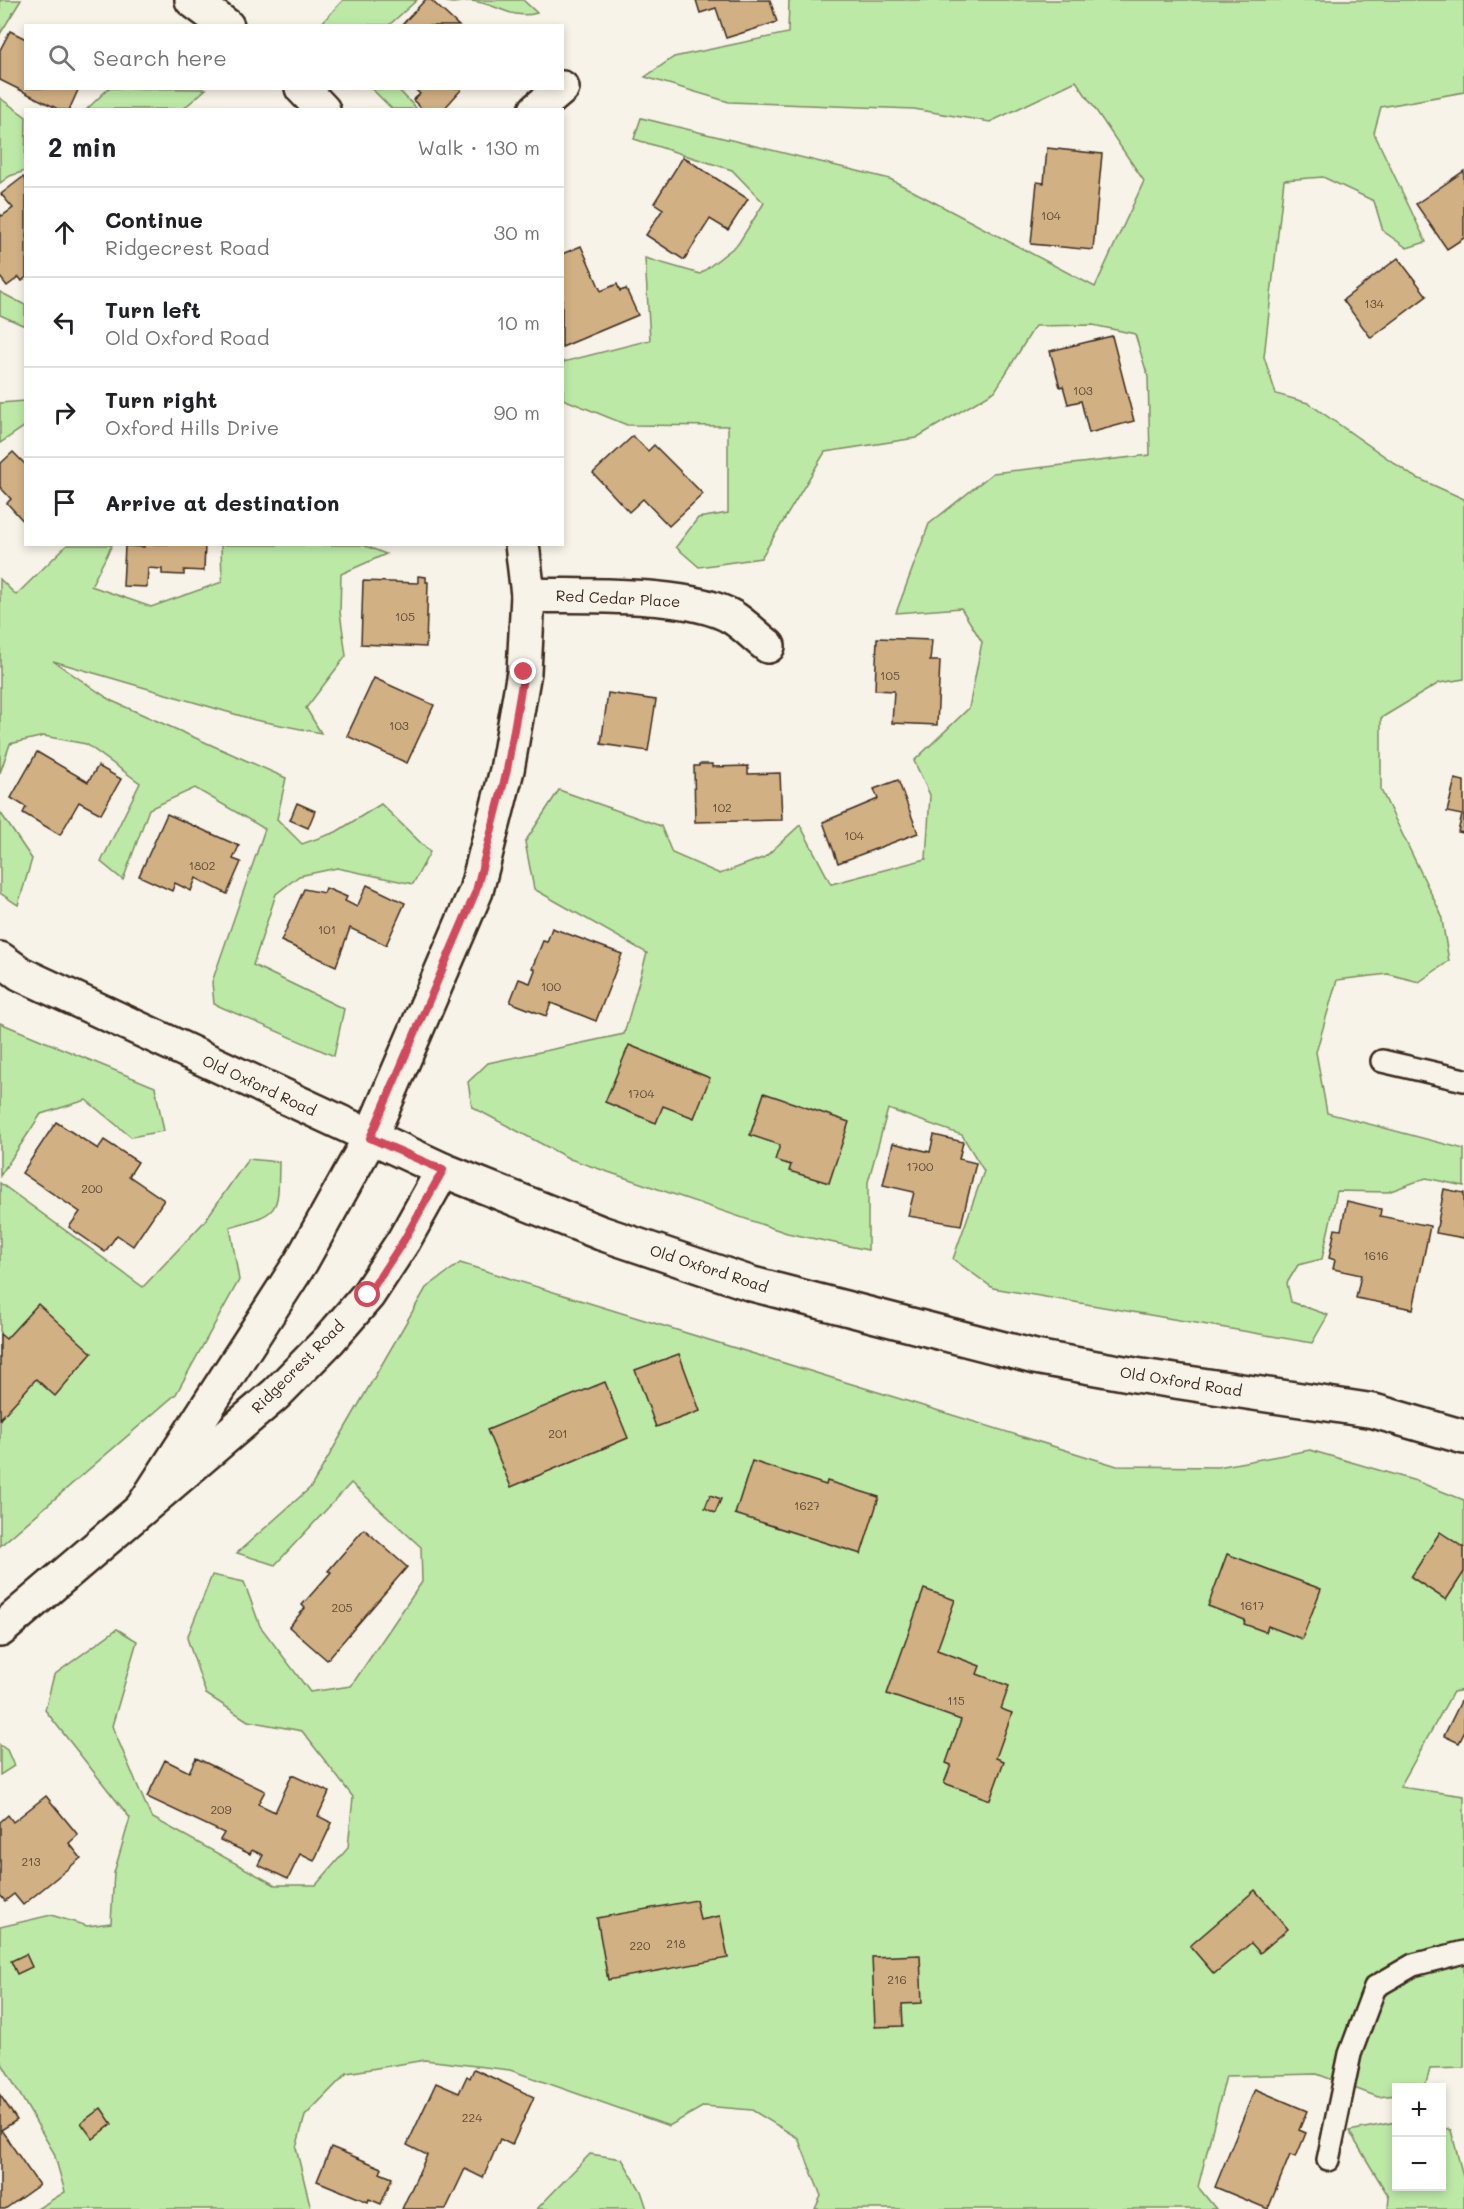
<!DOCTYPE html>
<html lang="en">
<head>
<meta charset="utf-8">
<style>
	:root { --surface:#fff; --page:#f6f6f6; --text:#202124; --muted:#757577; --line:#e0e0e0 }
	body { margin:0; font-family:Mali,sans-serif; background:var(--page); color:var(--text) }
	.controls { position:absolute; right:18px; bottom:18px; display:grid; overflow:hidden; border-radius:0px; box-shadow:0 3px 9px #0003 }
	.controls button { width:54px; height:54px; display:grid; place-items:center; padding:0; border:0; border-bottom:2px solid var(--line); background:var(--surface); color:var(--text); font:30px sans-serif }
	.stop { position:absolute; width:18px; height:18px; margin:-14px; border:4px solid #d1495b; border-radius:50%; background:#fff }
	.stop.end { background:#d1495b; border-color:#fff; box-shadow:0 2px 6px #0008 }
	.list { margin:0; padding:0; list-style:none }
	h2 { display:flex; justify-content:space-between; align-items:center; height:78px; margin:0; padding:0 24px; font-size:26px }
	h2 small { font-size:20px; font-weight:400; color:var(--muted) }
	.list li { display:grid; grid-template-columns:39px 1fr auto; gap:18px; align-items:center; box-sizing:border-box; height:90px; padding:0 24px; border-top:2px solid var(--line) }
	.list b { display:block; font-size:22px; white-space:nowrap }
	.list p { margin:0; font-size:20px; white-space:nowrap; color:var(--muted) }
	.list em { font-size:20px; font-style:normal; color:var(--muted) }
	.icon { flex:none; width:33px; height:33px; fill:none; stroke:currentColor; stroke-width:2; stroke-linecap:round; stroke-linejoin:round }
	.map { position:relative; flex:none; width:1464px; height:2209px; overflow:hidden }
	.search { position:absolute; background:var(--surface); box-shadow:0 3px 9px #0003; left:24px; top:24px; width:540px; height:66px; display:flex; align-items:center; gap:15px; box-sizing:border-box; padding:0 21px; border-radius:0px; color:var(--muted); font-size:22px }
	.panel { position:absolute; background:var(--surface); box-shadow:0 3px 9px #0003; left:24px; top:108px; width:540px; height:438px; border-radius:0px }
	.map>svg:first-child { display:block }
	.green { fill:#bde9a7; stroke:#7c8a62; stroke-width:1.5 }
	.building { fill:#d1b084; stroke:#3b2a1e; stroke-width:1.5 }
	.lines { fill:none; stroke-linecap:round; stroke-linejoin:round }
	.service-casing { stroke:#3b2a1e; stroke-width:26 }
	.minor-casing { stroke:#3b2a1e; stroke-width:38 }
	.service { stroke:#f7f3e8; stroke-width:21 }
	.minor { stroke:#f7f3e8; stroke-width:33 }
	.route { stroke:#d1495b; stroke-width:8 }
	.labels { text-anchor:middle; stroke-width:5; stroke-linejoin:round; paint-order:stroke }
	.number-label { font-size:12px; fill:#604c38 }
	.street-label { font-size:15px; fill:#3b2a1e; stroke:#f7f3e8 }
</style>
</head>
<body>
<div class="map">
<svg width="1464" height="2209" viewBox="0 0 1464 2209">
	<rect width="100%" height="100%" fill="#f7f3e8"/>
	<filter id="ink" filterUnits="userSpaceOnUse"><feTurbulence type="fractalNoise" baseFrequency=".0167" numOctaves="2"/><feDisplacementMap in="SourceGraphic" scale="12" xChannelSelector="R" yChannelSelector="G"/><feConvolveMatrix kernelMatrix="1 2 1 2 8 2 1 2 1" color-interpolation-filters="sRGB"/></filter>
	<g filter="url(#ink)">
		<!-- green -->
		<g class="green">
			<polygon points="0,0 21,0 0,34"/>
			<polygon points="343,0 417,0 389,25 320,25"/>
			<path d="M442 0H523L537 13C510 21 494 1 469 1 456 1 456 6 442 0Z"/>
			<polygon points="789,0 1464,0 1464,92 1381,107 1374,133 1426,242 1407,248 1383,231 1374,201 1323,177 1284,180 1264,357 1276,394 1308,403 1413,476 1464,499 1464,679 1439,683 1381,718 1381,790 1441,914 1449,961 1419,982 1388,974 1337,980 1316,1052 1327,1113 1464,1149 1464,1186 1426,1178 1388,1192 1337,1191 1322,1259 1298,1265 1287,1283 1291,1302 1328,1315 1312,1343 993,1288 953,1259 984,1171 962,1135 888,1109 868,1182 868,1250 787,1233 570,1159 472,1107 468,1082 488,1063 624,1034 647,953 534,889 525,842 559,790 661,826 672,853 720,874 765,857 800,825 831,884 926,859 930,795 914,761 969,708 982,642 961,608 896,613 929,524 993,473 1150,455 1148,377 1135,334 1093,325 1035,326 995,391 916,438 825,452 761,558 699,567 676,547 698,518 728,513 728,426 627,425 563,399 563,362 650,340 645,258 700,274 738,244 764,203 732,170 634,139 641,118 890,179 1095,287 1144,181 1076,81 990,122 914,109 729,102 645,77 674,57 788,33"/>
			<polygon points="108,89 108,88 206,89 183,109 87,109"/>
			<polygon points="372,89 398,89 417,109 392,109"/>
			<polygon points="0,98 26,117 25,171 10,176 0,183"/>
			<polygon points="0,292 25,305 25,326 0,315"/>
			<polygon points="25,401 25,426 0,443 0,403"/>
			<polygon points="67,545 112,545 91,586 151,607 222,582 221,545 363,545 386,554 341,574 340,612 346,656 306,708 321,733 255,720 53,661 112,701 286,778 277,819 302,844 336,832 381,804 430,852 413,884 337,868 299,876 276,894 253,965 344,1009 334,1056 214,1004 212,982 265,829 195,788 149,809 123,880 101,862 140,783 86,744 44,736 10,744 0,773 0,579 16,595"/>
			<polygon points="0,812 32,859 18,905 0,893"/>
			<polygon points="0,1023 155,1087 164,1131 131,1137 86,1100 41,1114 0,1176"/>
			<path d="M248 1159 279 1162C278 1215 280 1212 230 1227L239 1280 176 1394 0 1546V1183L143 1287 204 1222Z"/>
			<polygon points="460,1263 1117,1466 1218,1467 1310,1450 1416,1481 1464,1500 1464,1690 1453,1692 1400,1787 1464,1796 1464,2068 1430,2069 1425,2087 1396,2088 1396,2095 1378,2097 1317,2074 1226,2076 1198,2187 1216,2209 815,2209 821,2196 798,2138 752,2110 704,2106 669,2126 510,2070 425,2060 347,2073 305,2116 296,2148 311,2209 37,2209 65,2192 54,2153 0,2060 0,1927 51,1915 87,1926 111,1923 114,1873 130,1818 45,1710 54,1675 117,1629 137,1641 112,1726 151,1817 275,1885 316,1885 348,1848 353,1797 302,1731 248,1721 206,1694 187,1638 212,1575 244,1582 260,1626 310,1692 351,1686 422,1582 421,1547 351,1483 275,1565 237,1553 311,1487 426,1288"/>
			<polygon points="0,1745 7,1750 14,1766 0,1775"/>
			<polygon points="1396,2122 1396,2186 1442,2186 1442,2127 1451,2130 1464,2180 1464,2209 1388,2209 1389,2197 1349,2131"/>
			<polygon points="590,2154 622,2159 641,2191 647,2209 537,2209"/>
		</g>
		<!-- building -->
		<g class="building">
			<polygon points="425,0 431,0 459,26 401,26"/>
			<polygon points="696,0 770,0 777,22 726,38 716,8 700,13"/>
			<polygon points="10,31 26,39 26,88 79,88 69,110 60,110 0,80 0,50"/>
			<polygon points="414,88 460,88 461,90 443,110 423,110 413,100 420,94"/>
			<polygon points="1047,148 1102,154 1093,250 1031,244 1037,182 1044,183"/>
			<polygon points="683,157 748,199 728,230 710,219 684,260 646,235 663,209 654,203"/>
			<polygon points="1464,171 1464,238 1447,249 1416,204"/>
			<polygon points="23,177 26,181 26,277 22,281 19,277 7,286 0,277 0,214 2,216 13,208 1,194"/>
			<polygon points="581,246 601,291 617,284 620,291 626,289 638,315 562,347 562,254"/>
			<polygon points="1398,258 1427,296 1371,338 1343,300"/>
			<polygon points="1112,336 1134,421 1089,433 1081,401 1068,404 1063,386 1060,387 1050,351"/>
			<polygon points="633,436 648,451 654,445 703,494 669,526 643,499 629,512 593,473"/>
			<polygon points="13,452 26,465 26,524 7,503 11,499 0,487 0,464"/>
			<polygon points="144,544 205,544 204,571 184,570 184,575 162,574 162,569 148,568 147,587 123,586 125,546 144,547"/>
			<polygon points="418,576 426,577 426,582 428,582 426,647 361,644 363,581 418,583"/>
			<polygon points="877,638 932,640 930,661 940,661 937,725 892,723 894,691 875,690"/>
			<polygon points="374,678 434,705 407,763 347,736"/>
			<polygon points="608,693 656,700 648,751 601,744"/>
			<polygon points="37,752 88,782 98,766 121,779 101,814 79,802 60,835 23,813 26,807 11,798"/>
			<polygon points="699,764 712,764 712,767 748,766 748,774 780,773 782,820 695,822 694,766 699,766"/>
			<polygon points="1455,779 1464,781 1464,833 1458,832 1462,815 1447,812"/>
			<polygon points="898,780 918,833 838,863 823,822 878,799 874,789"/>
			<polygon points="297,803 315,811 308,828 290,820"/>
			<polygon points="167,814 239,846 233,859 241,862 227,894 196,878 191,891 175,883 172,891 139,876"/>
			<polygon points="367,885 405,903 386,945 350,928 336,966 281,941 304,889 324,893 326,888 347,897 345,901 357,907"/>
			<polygon points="552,928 622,954 596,1021 551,1003 546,1016 510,1002 519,979 530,983 535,970 532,968 543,941 547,942"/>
			<polygon points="629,1045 710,1078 694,1118 663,1106 656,1123 605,1102"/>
			<polygon points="764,1093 849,1122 829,1183 789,1171 791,1165 775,1160 780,1145 750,1135"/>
			<polygon points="56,1122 98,1149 104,1140 138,1162 129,1176 164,1200 133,1246 117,1235 105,1252 69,1227 80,1212 22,1173"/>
			<polygon points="934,1135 963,1142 959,1159 976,1163 961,1225 908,1216 914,1192 883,1185 893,1143 930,1152"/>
			<polygon points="1444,1189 1464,1193 1464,1238 1436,1233"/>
			<polygon points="1347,1201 1381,1209 1380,1216 1430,1226 1413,1309 1356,1298 1361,1275 1333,1269 1335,1260 1329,1258 1335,1229 1341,1230"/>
			<polygon points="38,1304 92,1353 55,1396 36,1379 0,1419 0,1334 6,1339"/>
			<polygon points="679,1354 700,1411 656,1427 635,1370"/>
			<polygon points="605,1382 628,1438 511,1487 487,1430"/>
			<polygon points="752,1461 826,1485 827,1481 879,1497 861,1554 735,1514"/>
			<polygon points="710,1495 721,1499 715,1513 705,1508"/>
			<polygon points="364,1529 407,1567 327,1660 289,1627 305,1608 302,1605 331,1572 328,1571"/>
			<polygon points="1440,1532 1464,1548 1464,1572 1446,1600 1411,1577"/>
			<polygon points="1227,1554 1321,1589 1302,1639 1268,1626 1266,1632 1244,1624 1245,1620 1208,1606"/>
			<polygon points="924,1589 955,1600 937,1650 980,1666 977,1674 1009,1686 1001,1709 1012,1713 996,1758 1004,1761 990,1800 944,1783 951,1765 946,1763 961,1720 887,1694"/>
			<polygon points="1464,1695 1464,1733 1459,1743 1444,1736"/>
			<polygon points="196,1758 265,1791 258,1804 275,1812 292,1775 329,1792 318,1816 332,1823 314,1861 300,1854 288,1879 258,1865 263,1855 252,1850 250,1854 220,1840 224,1833 147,1797 165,1760 189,1772"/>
			<polygon points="46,1796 78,1835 69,1843 81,1858 23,1905 14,1894 5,1901 0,1895 0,1822 8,1815 13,1822"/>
			<polygon points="1255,1890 1288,1929 1260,1953 1251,1943 1214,1974 1190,1946"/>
			<polygon points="696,1900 700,1920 720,1916 728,1958 608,1980 597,1918"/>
			<polygon points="26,1954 32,1967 17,1974 11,1961"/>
			<polygon points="920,1955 922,2003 902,2004 903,2026 875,2027 872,1957"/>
			<polygon points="474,2069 534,2097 512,2145 500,2139 483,2178 465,2169 446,2209 402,2209 427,2155 407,2145 436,2083 459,2093 467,2076 470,2078"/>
			<polygon points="1255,2089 1307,2111 1299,2130 1306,2133 1296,2157 1290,2155 1268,2209 1215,2187"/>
			<polygon points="0,2095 17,2120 1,2130 39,2185 5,2209 0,2209"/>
			<polygon points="101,2108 112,2124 93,2139 81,2123"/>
			<polygon points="331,2147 382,2168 380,2173 392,2178 381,2204 369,2199 368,2202 317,2181"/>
		</g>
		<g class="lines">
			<!-- service casing -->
			<g class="service-casing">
				<g id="service">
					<polyline points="1382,1061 1464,1080"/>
					<polyline points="1328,2160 1350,2054 1375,1987 1413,1965 1464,1952"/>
				</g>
			</g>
			<!-- minor casing -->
			<g class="minor-casing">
				<g id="minor">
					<polyline points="192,0 227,26"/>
					<polyline points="302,88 323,110"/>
					<polyline points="536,110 562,88"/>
					<path d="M528 595C582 597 687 591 732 617 745 625 756 637 768 646"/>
					<polyline points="0,959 21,974 443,1170 601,1233 752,1284 1035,1357 1135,1375 1374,1411 1464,1437"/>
					<polyline points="142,1508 301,1262 370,1138 476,891 507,770 524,672 528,595 522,544"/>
					<polyline points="0,1630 276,1394 329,1340 368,1295 404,1240 443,1170"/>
				</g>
			</g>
			<!-- service -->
			<use href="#service" class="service"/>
			<!-- minor -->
			<use href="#minor" class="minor"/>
		</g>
	</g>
	<g class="lines" filter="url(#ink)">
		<!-- route -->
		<polyline class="route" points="368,1295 404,1240 443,1170 370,1138 476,891 507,770 524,672"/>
	</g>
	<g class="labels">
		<!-- number labels -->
		<g class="number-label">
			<text x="1051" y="220">104</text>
			<text x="1374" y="308">134</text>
			<text x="1083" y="395">103</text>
			<text x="405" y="621">105</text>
			<text x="890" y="680">105</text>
			<text x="399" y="730">103</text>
			<text x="722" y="812">102</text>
			<text x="854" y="840">104</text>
			<text x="202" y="870">1802</text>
			<text x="327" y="934">101</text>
			<text x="551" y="991">100</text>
			<text x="641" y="1098">1704</text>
			<text x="920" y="1171">1700</text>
			<text x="92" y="1193">200</text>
			<text x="1376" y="1260">1616</text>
			<text x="558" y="1438">201</text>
			<text x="807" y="1510">1627</text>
			<text x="1252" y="1610">1617</text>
			<text x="342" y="1612">205</text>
			<text x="956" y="1705">115</text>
			<text x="221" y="1814">209</text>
			<text x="31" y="1866">213</text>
			<text x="676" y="1948">218</text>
			<text x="640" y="1950">220</text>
			<text x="897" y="1984">216</text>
			<text x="472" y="2122">224</text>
		</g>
		<!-- street labels -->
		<g class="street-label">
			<text transform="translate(618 599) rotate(3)" y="5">Red Cedar Place</text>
			<text transform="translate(259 1086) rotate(25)" y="5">Old Oxford Road</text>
			<text transform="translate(709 1269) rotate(18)" y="5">Old Oxford Road</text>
			<text transform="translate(298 1367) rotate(-45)" y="5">Ridgecrest Road</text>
			<text transform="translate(1181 1382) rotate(9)" y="5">Old Oxford Road</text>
		</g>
	</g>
</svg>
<div class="controls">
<button>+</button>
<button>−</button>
</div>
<div class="stop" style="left:368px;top:1295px"></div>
<div class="stop end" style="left:524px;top:672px"></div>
<div class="search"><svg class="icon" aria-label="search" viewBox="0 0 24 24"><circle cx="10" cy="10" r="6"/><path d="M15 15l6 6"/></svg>Search here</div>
<section class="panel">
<h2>2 min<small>Walk · 130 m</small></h2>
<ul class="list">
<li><svg class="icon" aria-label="ahead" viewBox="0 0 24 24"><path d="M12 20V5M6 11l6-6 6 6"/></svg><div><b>Continue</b><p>Ridgecrest Road</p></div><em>30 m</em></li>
<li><svg class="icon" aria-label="left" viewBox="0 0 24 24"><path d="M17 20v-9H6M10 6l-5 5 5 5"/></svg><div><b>Turn left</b><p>Old Oxford Road</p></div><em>10 m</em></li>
<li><svg class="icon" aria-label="right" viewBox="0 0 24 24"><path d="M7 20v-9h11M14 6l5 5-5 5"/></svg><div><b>Turn right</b><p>Oxford Hills Drive</p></div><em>90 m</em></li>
<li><svg class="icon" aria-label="arrive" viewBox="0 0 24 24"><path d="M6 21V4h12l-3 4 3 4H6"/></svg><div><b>Arrive at destination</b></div></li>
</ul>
</section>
</div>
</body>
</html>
